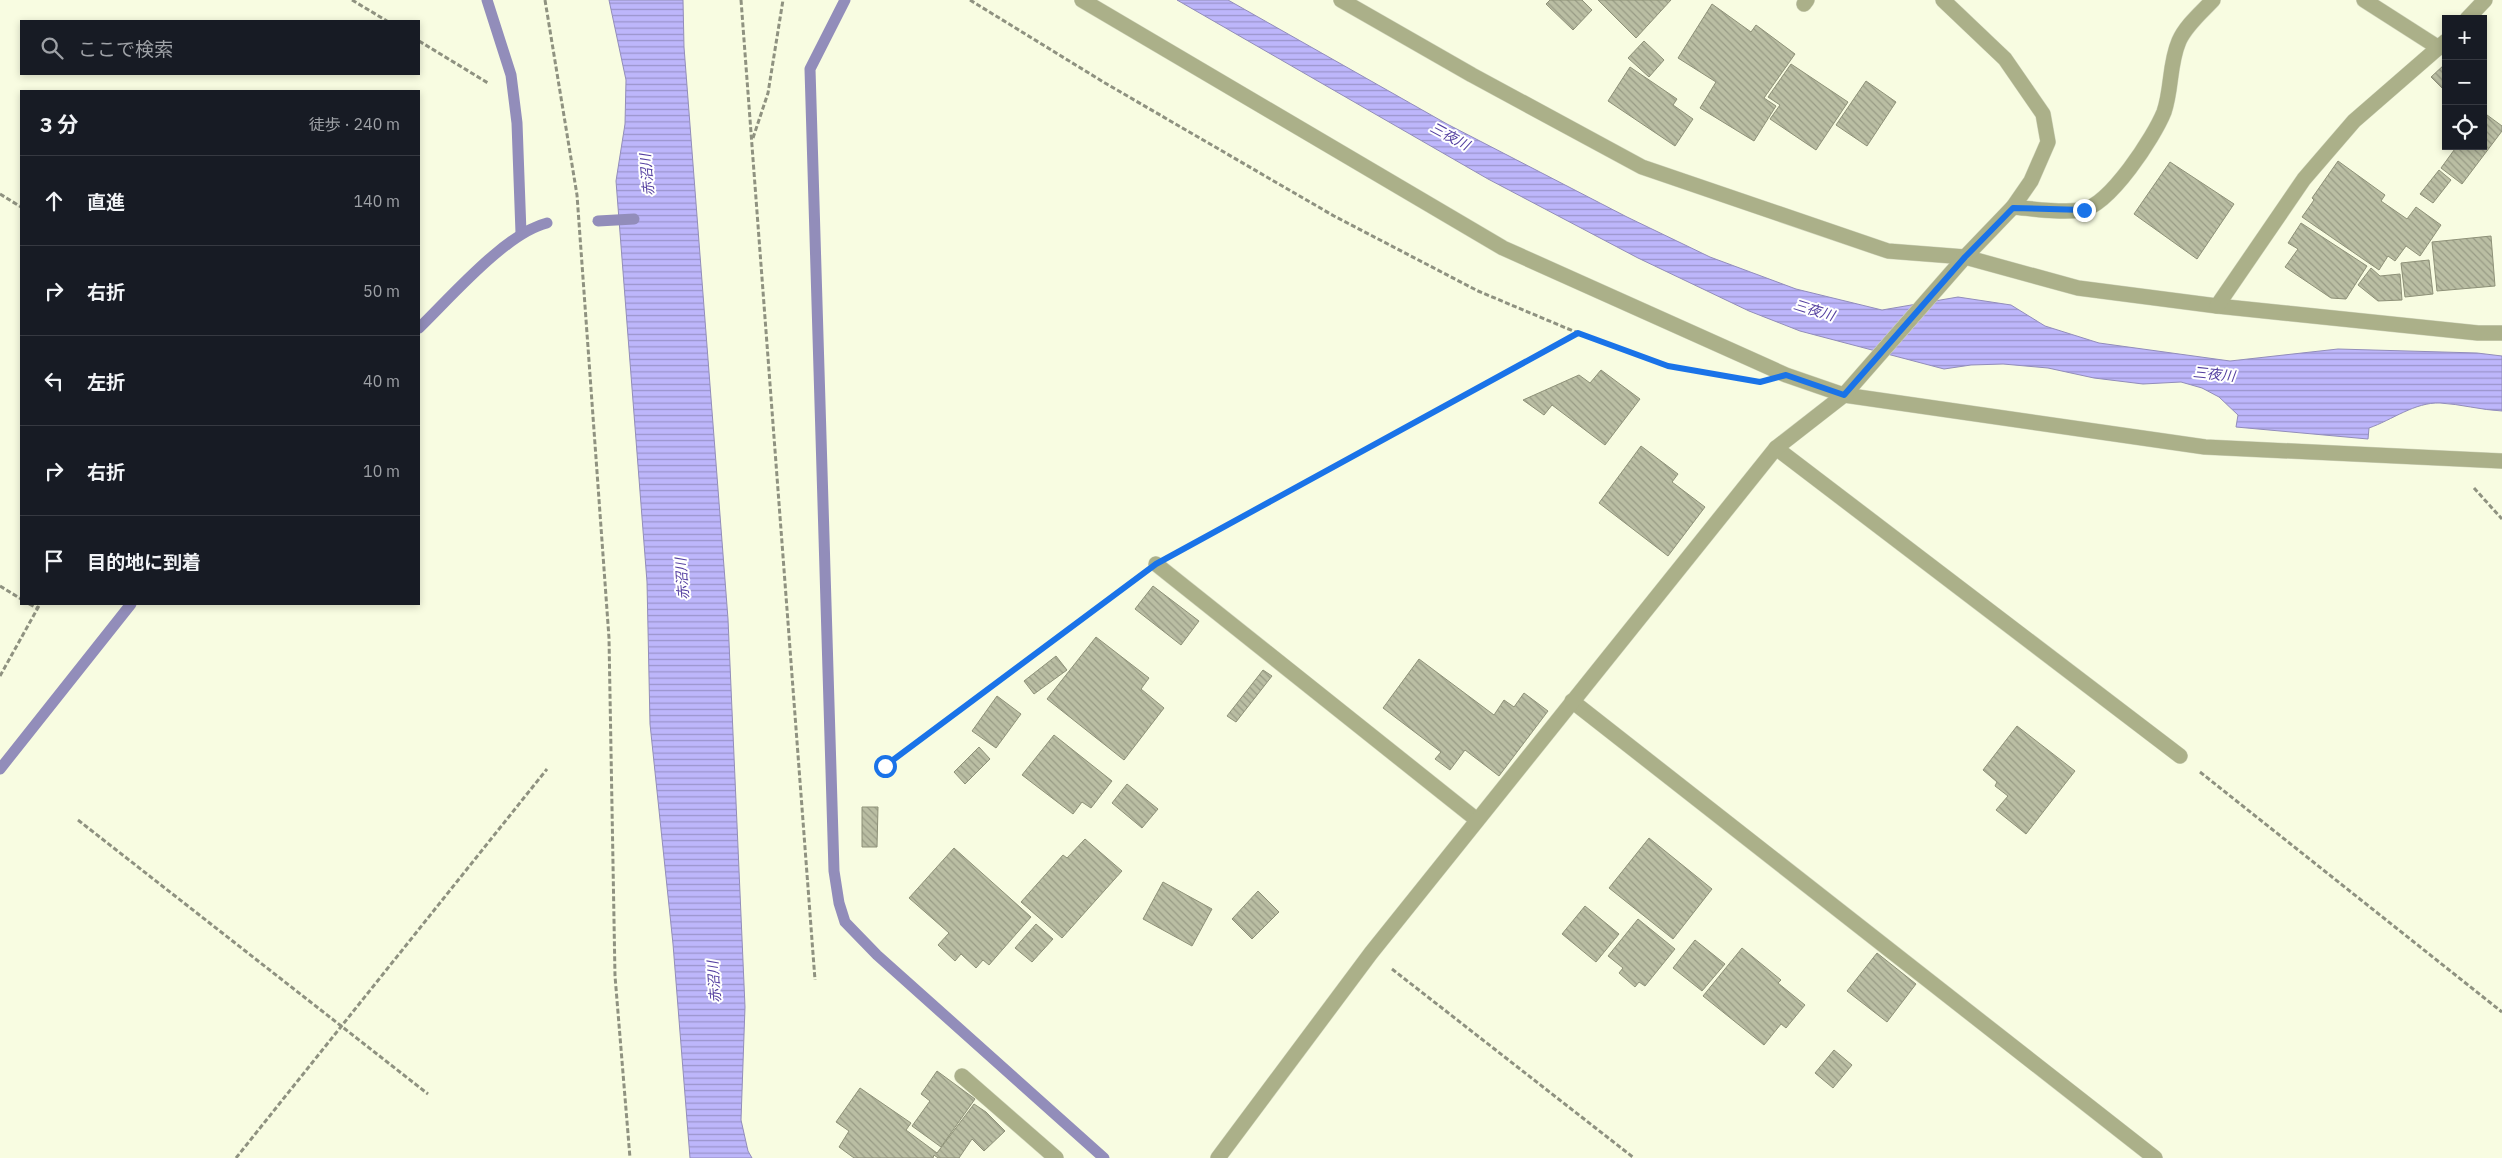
<!DOCTYPE html>
<html lang="ja">
<head>
<meta charset="utf-8">
<style>
	:root { --surface:#171b24; --page:#242831; --text:#f1f3f6; --muted:#9ea1a6; --line:#363941 }
	body { margin:0; font-family:"IBM Plex Sans","Noto Sans JP",sans-serif; background:var(--page); color:var(--text) }
	.controls { position:absolute; right:15px; top:15px; display:grid; overflow:hidden; border-radius:0px; box-shadow:0 2px 8px #0003 }
	.controls button { width:45px; height:45px; display:grid; place-items:center; padding:0; border:0; border-bottom:1px solid var(--line); background:var(--surface); color:var(--text); font:25px sans-serif }
	.stop { position:absolute; width:15px; height:15px; margin:-11px; border:4px solid #1a73e8; border-radius:50%; background:#fff }
	.stop.end { background:#1a73e8; border-color:#fff; box-shadow:0 1px 5px #0008 }
	.list { margin:0; padding:0; list-style:none }
	h2 { display:flex; justify-content:space-between; align-items:center; height:65px; margin:0; padding:0 20px; font-size:21px }
	h2 small { font-size:16px; font-weight:400; color:var(--muted) }
	.list li { display:grid; grid-template-columns:32px 1fr auto; gap:15px; align-items:center; box-sizing:border-box; height:90px; padding:0 20px; border-top:1px solid var(--line) }
	.list b { display:block; font-size:19px; white-space:nowrap }
	.list em { font-size:16px; font-style:normal; color:var(--muted) }
	.icon { flex:none; width:28px; height:28px; fill:none; stroke:currentColor; stroke-width:2; stroke-linecap:round; stroke-linejoin:round }
	.map { position:relative; flex:none; width:2502px; height:1158px; overflow:hidden }
	.search { position:absolute; background:var(--surface); box-shadow:0 2px 8px #0003; left:20px; top:20px; width:400px; height:55px; display:flex; align-items:center; gap:12px; box-sizing:border-box; padding:0 18px; border-radius:0px; color:var(--muted); font-size:19px }
	.panel { position:absolute; background:var(--surface); box-shadow:0 2px 8px #0003; left:20px; top:90px; width:400px; height:515px; border-radius:0px }
	.map>svg:first-child { display:block }
	.water { fill:url(#water-rules); stroke:#928dba }
	.lines { fill:none; stroke-linecap:round; stroke-linejoin:round }
	.stream { stroke:#928dba; stroke-width:11 }
	.building { fill:url(#building-back-hatch); stroke:#8e9178 }
	.lane-casing { stroke:#d3d7bf; stroke-width:16 }
	.street-casing { stroke:#d3d7bf; stroke-width:16 }
	.path { stroke:#8f9280; stroke-width:3; stroke-dasharray:5 2.5; stroke-linecap:butt }
	.lane { stroke:#abb089; stroke-width:15 }
	.street { stroke:#abb089; stroke-width:15 }
	.route { stroke:#1a73e8; stroke-width:6 }
	.labels { text-anchor:middle; stroke-width:4; stroke-linejoin:round; paint-order:stroke }
	.water-label { font-size:14px; font-style:italic; fill:#543fa0; stroke:#fff }
</style>
</head>
<body>
<div class="map">
<svg width="2502" height="1158" viewBox="0 0 2502 1158">
	<defs>
		<pattern id="water-rules" width="6" height="5" patternUnits="userSpaceOnUse" patternTransform="scale(1.25)"><rect width="6" height="5" fill="#bdb6fb"/><path d="M0 2.5h6" fill="none" stroke="#9a94cb"/></pattern>
		<pattern id="building-back-hatch" width="6" height="6" patternUnits="userSpaceOnUse" patternTransform="scale(1.25)"><rect width="6" height="6" fill="#babea3"/><path d="M-1 5l2 2M0 0l6 6M5-1l2 2" fill="none" stroke="#989b85"/></pattern>
	</defs>
	<rect width="100%" height="100%" fill="#f8fce1"/>
	<!-- water -->
	<g class="water">
		<polygon points="609,0 683,0 684,47 728,619 745,1007 741,1120 748,1151 752,1158 690,1158 673,944 650,724 647,582 616,181 625,124 626,80"/>
		<path d="M1177 0H1228L1447 124 1627 217 1710 257 1796 289 1882 310 1958 297 2011 305 2045 326 2099 343 2230 361 2338 349 2477 353 2502 356V411C2481 410 2460 404 2440 403 2415 402 2392 420 2369 428L2368 439 2236 427 2238 415 2219 397 2202 388 2181 382 2143 384 2094 378 2048 368 2003 364 1971 365 1944 369 1800 331 1749 311 1638 258 1488 179Z"/>
	</g>
	<g class="lines">
		<!-- stream -->
		<g class="stream">
			<polyline points="487,0 511,75 517,123 521,233"/>
			<polyline points="845,0 810,69 834,871 839,903 845,922 877,955 1104,1158"/>
			<polyline points="598,221 634,219"/>
			<path d="M419 328C451 297 506 233 547 223"/>
			<polyline points="0,769 131,604"/>
		</g>
	</g>
	<!-- building -->
	<g class="building">
		<polygon points="1550,0 1582,0 1592,10 1573,30 1546,4"/>
		<polygon points="1598,0 1671,0 1636,38"/>
		<polygon points="1712,4 1751,32 1756,25 1795,54 1764,98 1776,106 1754,141 1700,108 1716,82 1678,58"/>
		<polygon points="1644,41 1664,60 1649,77 1628,58"/>
		<polygon points="1791,64 1848,102 1816,150 1770,119 1780,105 1768,97"/>
		<polygon points="2445,64 2446,65 2446,92 2431,77"/>
		<polygon points="1630,67 1677,99 1673,105 1693,119 1675,146 1608,101"/>
		<polygon points="1866,81 1896,102 1867,146 1836,125"/>
		<polygon points="2483,112 2502,126 2502,131 2462,184 2441,168 2457,146 2483,146"/>
		<polygon points="2338,161 2385,195 2381,201 2407,219 2416,207 2441,225 2420,256 2406,246 2395,261 2388,256 2379,270 2302,217 2314,200 2312,198"/>
		<polygon points="2170,162 2234,204 2197,259 2134,214"/>
		<polygon points="2439,170 2451,180 2433,203 2420,194"/>
		<polygon points="2301,223 2367,266 2346,299 2331,298 2285,267 2298,249 2288,243"/>
		<polygon points="2491,236 2495,286 2437,291 2432,242"/>
		<polygon points="2429,260 2433,294 2405,297 2401,263"/>
		<polygon points="2371,268 2380,276 2400,274 2402,300 2378,301 2358,285"/>
		<polygon points="1601,370 1640,399 1605,445 1552,405 1544,415 1523,400 1579,375 1590,383"/>
		<polygon points="1641,446 1678,474 1672,482 1705,507 1668,556 1599,503"/>
		<polygon points="1153,586 1199,621 1181,645 1135,609"/>
		<polygon points="1096,637 1149,678 1141,689 1164,708 1124,760 1047,699"/>
		<polygon points="1056,656 1067,670 1034,694 1024,681"/>
		<polygon points="1419,659 1494,715 1504,700 1514,707 1524,693 1548,711 1499,776 1465,750 1450,770 1435,759 1441,752 1383,708"/>
		<polygon points="1263,670 1272,676 1236,722 1227,716"/>
		<polygon points="997,696 1021,714 996,748 972,731"/>
		<polygon points="2017,726 2075,771 2026,834 1996,810 2008,796 1995,786 1997,782 1983,770"/>
		<polygon points="1054,735 1112,781 1091,808 1082,802 1073,814 1022,775"/>
		<polygon points="979,747 990,759 965,784 954,772"/>
		<polygon points="1127,784 1158,809 1142,828 1112,803"/>
		<polygon points="862,807 878,807 877,847 862,847"/>
		<polygon points="1649,838 1712,889 1673,939 1609,888"/>
		<polygon points="1085,839 1122,871 1062,938 1021,902 1063,855 1067,858"/>
		<polygon points="954,848 1031,917 989,965 983,960 976,968 961,954 955,961 938,945 949,933 909,898"/>
		<polygon points="1163,882 1212,909 1192,946 1143,919"/>
		<polygon points="1258,891 1279,912 1252,939 1232,919"/>
		<polygon points="1585,906 1619,934 1596,962 1562,934"/>
		<polygon points="1638,919 1675,949 1645,986 1639,982 1635,987 1619,973 1623,968 1608,956"/>
		<polygon points="1036,924 1053,939 1032,962 1015,948"/>
		<polygon points="1695,940 1725,964 1702,991 1673,968"/>
		<polygon points="1742,948 1781,980 1778,983 1805,1005 1786,1028 1781,1024 1764,1045 1703,996"/>
		<polygon points="1877,953 1916,984 1887,1022 1847,991"/>
		<polygon points="1834,1050 1852,1065 1833,1088 1815,1073"/>
		<polygon points="937,1071 975,1099 941,1147 912,1126 930,1101 921,1094"/>
		<polygon points="860,1088 911,1123 906,1130 937,1153 974,1104 986,1112 1005,1131 984,1151 972,1139 959,1158 938,1158 934,1155 933,1158 854,1158 839,1147 849,1131 836,1122"/>
	</g>
	<g class="lines">
		<!-- lane casing -->
		<g class="lane-casing">
			<polyline id="lane" points="1804,4 1807,0"/>
		</g>
		<!-- street casing -->
		<g class="street-casing">
			<g id="street">
				<polyline points="1082,0 1503,248 1786,375 1844,395 2205,447 2502,461"/>
				<polyline points="1341,0 1472,75 1642,167 1888,251 1965,257 2078,288 2217,306 2478,333 2502,333"/>
				<polyline points="2364,0 2439,48"/>
				<polyline points="2467,19 2485,0"/>
				<path d="M2013 207C2035 209 2060 213 2082 210 2110 205 2154 137 2164 112 2172 89 2169 64 2179 41 2186 25 2202 12 2213 0"/>
				<polyline points="2217,306 2304,179 2354,121 2446,41"/>
				<polyline points="1776,448 2180,756"/>
				<polyline points="1156,564 1477,820"/>
				<polyline points="1572,701 2155,1158"/>
				<polyline points="962,1076 1056,1158"/>
				<polyline points="1218,1158 1371,953 1776,448 1844,395 1965,257 2013,207 2031,181 2048,142 2043,114 2005,59 1943,0"/>
			</g>
		</g>
		<!-- path -->
		<g class="path">
			<polyline points="352,0 387,21"/>
			<polyline points="545,0 577,195 609,638 615,976 630,1158"/>
			<polyline points="741,0 815,980"/>
			<polyline points="970,0 1105,83 1334,216 1478,291 1578,333 1668,366 1710,373"/>
			<polyline points="419,41 488,83"/>
			<polyline points="753,138 768,93 783,0"/>
			<polyline points="0,194 21,207"/>
			<polyline points="2474,488 2502,519"/>
			<polyline points="1183,550 1578,333"/>
			<polyline points="0,586 21,599"/>
			<polyline points="29,604 37,608"/>
			<polyline points="0,676 40,604"/>
			<polyline points="885,766 1134,581"/>
			<polyline points="2200,772 2502,1012"/>
			<polyline points="78,820 428,1094"/>
			<polyline points="1392,969 1634,1158"/>
			<polyline points="236,1158 547,769"/>
		</g>
		<!-- lane -->
		<use href="#lane" class="lane"/>
		<!-- street -->
		<use href="#street" class="street"/>
	</g>
	<g class="lines">
		<!-- route -->
		<polyline class="route" points="885,766 1156,564 1578,333 1668,366 1760,382 1786,375 1844,395 1965,257 2013,208 2084,210"/>
	</g>
	<g class="labels">
		<!-- water labels -->
		<g class="water-label">
			<text transform="translate(1450 136) rotate(28)" y="5">三夜川</text>
			<text transform="translate(647 175) rotate(-95)" y="5">赤沼川</text>
			<text transform="translate(1814 310) rotate(17)" y="5">三夜川</text>
			<text transform="translate(2214 374) rotate(6)" y="5">三夜川</text>
			<text transform="translate(682 579) rotate(-94)" y="5">赤沼川</text>
			<text transform="translate(714 982) rotate(-94)" y="5">赤沼川</text>
		</g>
	</g>
</svg>
<div class="controls">
<button>+</button>
<button>−</button>
<button><svg class="icon" aria-label="locate" viewBox="0 0 24 24"><circle cx="12" cy="12" r="6"/><path d="M12 2v4M12 18v4M2 12h4M18 12h4"/></svg></button>
</div>
<div class="stop" style="left:885px;top:766px"></div>
<div class="stop end" style="left:2084px;top:210px"></div>
<div class="search"><svg class="icon" aria-label="search" viewBox="0 0 24 24"><circle cx="10" cy="10" r="6"/><path d="M15 15l6 6"/></svg>ここで検索</div>
<section class="panel">
<h2>3 分<small>徒歩 · 240 m</small></h2>
<ul class="list">
<li><svg class="icon" aria-label="ahead" viewBox="0 0 24 24"><path d="M12 20V5M6 11l6-6 6 6"/></svg><div><b>直進</b></div><em>140 m</em></li>
<li><svg class="icon" aria-label="right" viewBox="0 0 24 24"><path d="M7 20v-9h11M14 6l5 5-5 5"/></svg><div><b>右折</b></div><em>50 m</em></li>
<li><svg class="icon" aria-label="left" viewBox="0 0 24 24"><path d="M17 20v-9H6M10 6l-5 5 5 5"/></svg><div><b>左折</b></div><em>40 m</em></li>
<li><svg class="icon" aria-label="right" viewBox="0 0 24 24"><path d="M7 20v-9h11M14 6l5 5-5 5"/></svg><div><b>右折</b></div><em>10 m</em></li>
<li><svg class="icon" aria-label="arrive" viewBox="0 0 24 24"><path d="M6 21V4h12l-3 4 3 4H6"/></svg><div><b>目的地に到着</b></div></li>
</ul>
</section>
</div>
</body>
</html>
